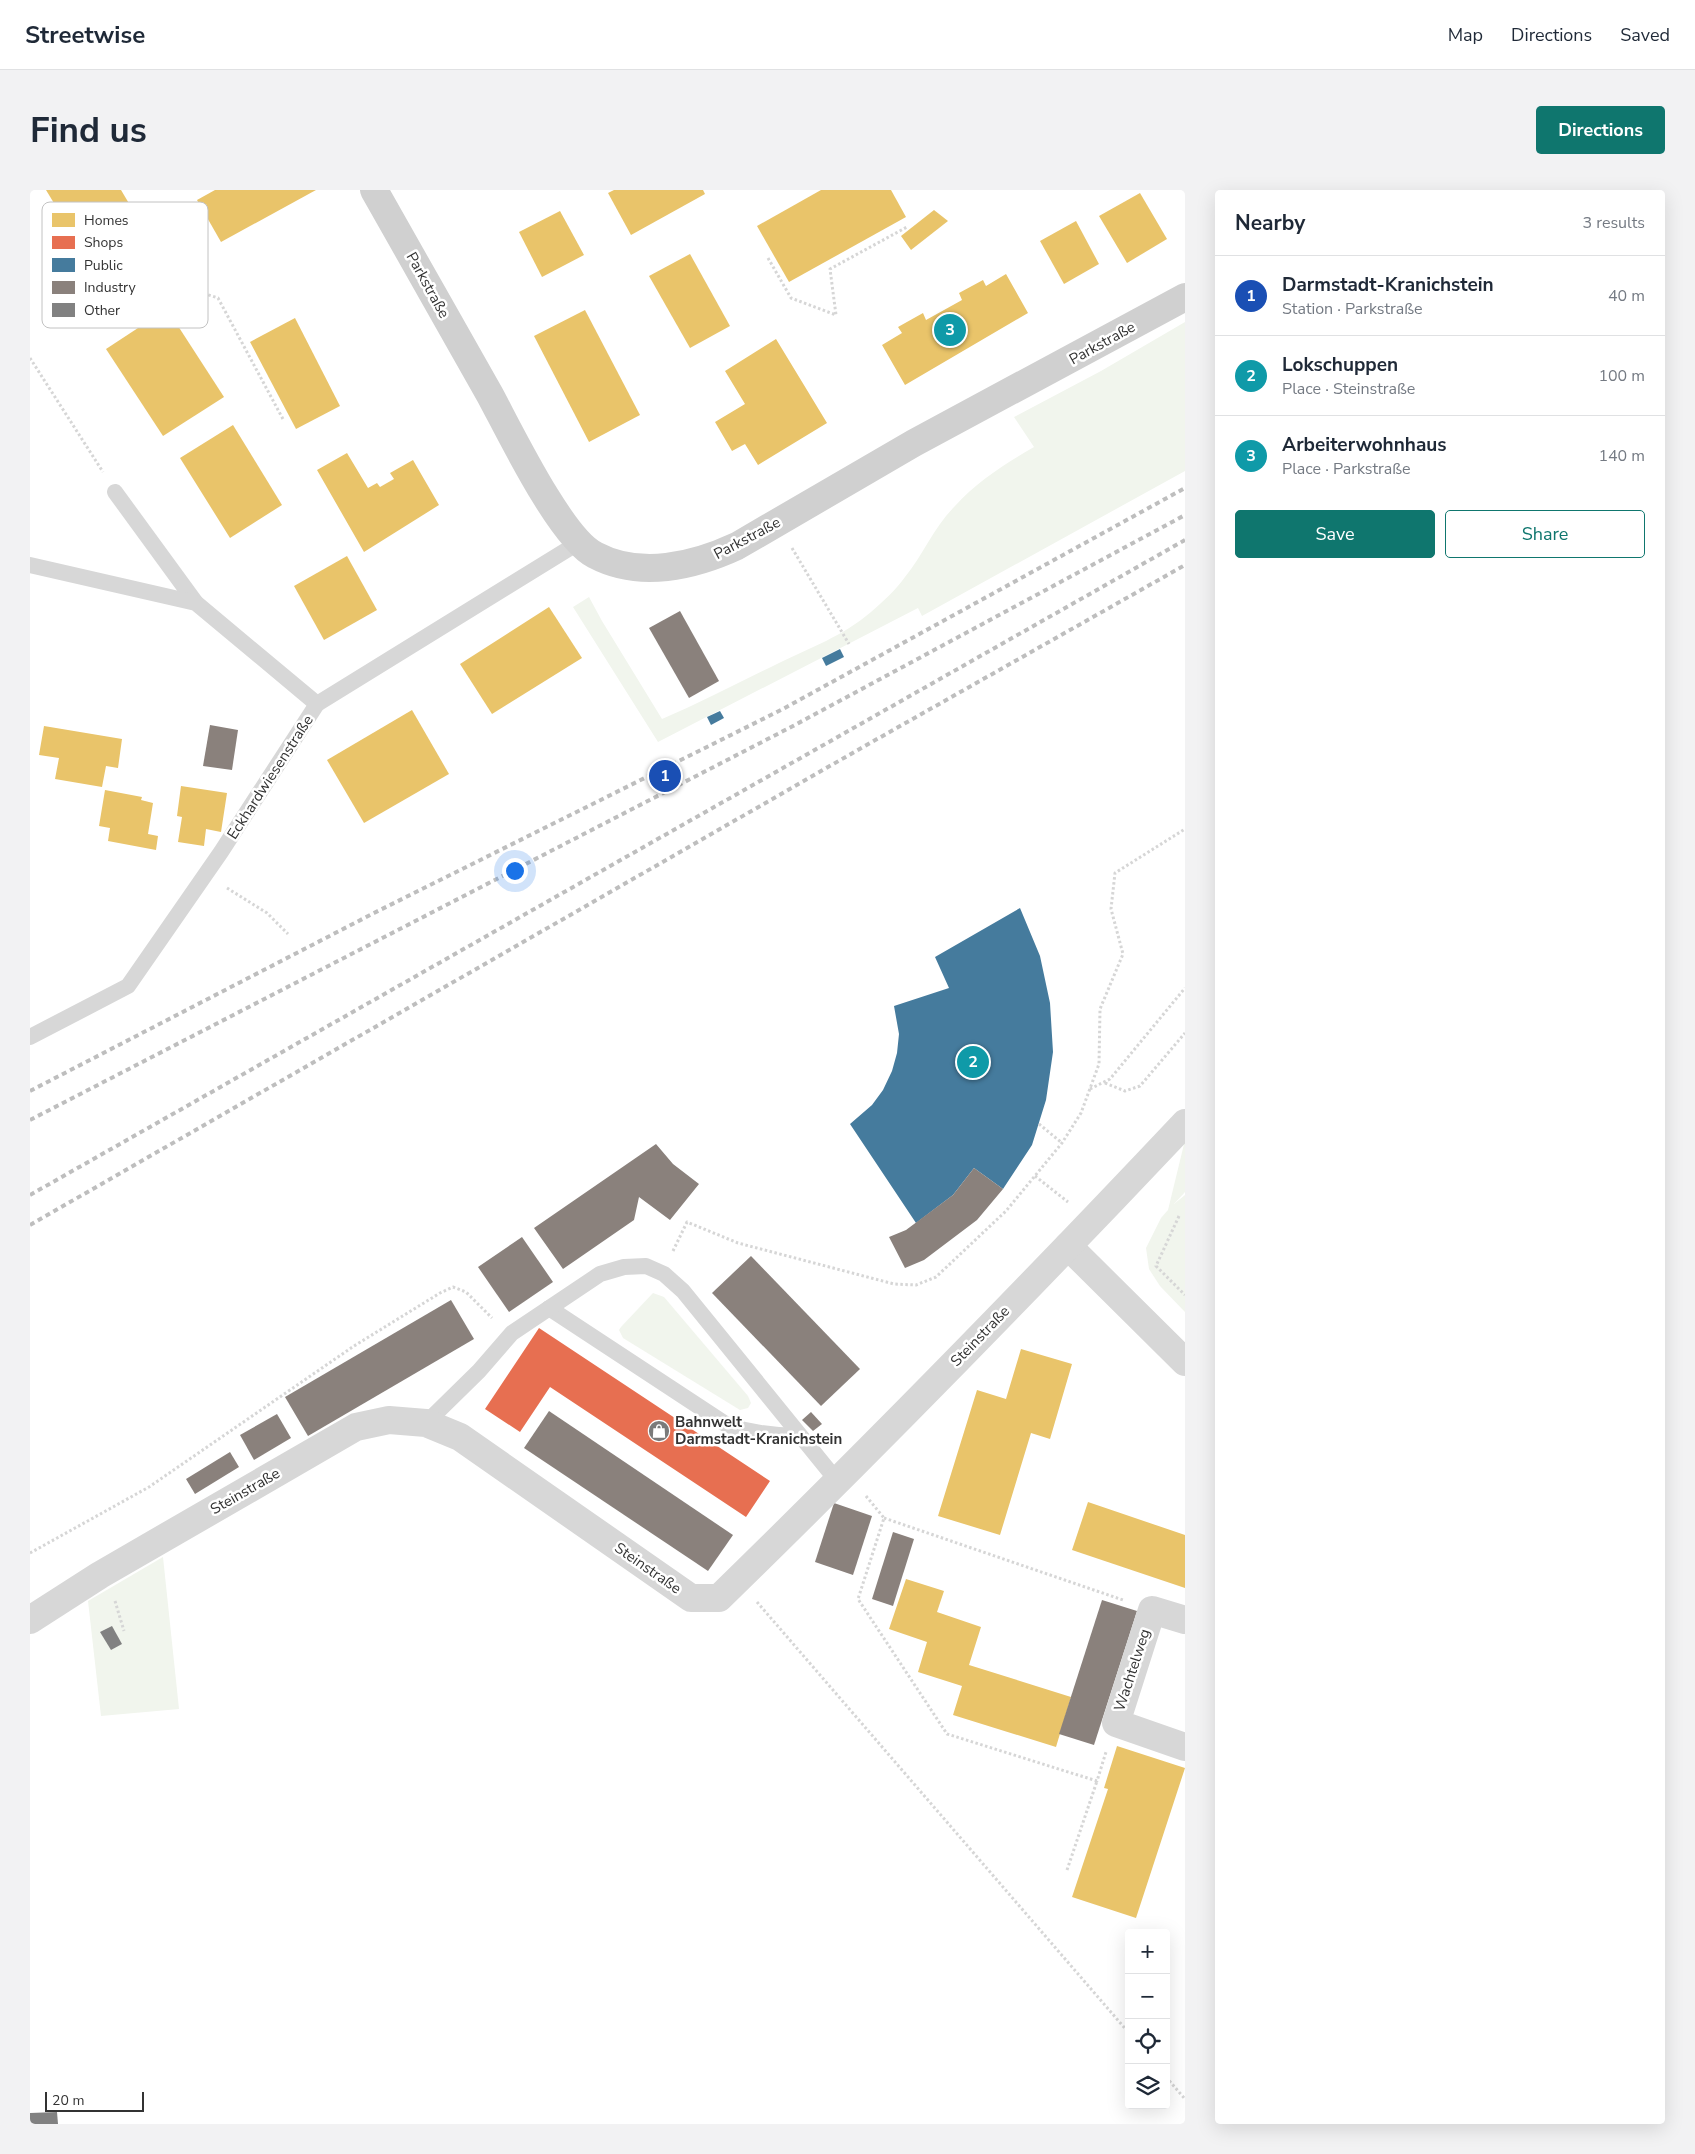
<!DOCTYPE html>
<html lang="en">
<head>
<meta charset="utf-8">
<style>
	:root { --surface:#fff; --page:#f2f2f3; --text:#1f2937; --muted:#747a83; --line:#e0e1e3; --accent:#0f766e }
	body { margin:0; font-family:"Nunito Sans",sans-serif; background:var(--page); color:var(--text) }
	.controls { position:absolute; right:15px; bottom:15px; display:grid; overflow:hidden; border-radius:5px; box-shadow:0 5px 20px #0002 }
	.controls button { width:45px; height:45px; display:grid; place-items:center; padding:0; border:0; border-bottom:1px solid var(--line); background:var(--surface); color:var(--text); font:25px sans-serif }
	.scale { position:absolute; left:15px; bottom:12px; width:99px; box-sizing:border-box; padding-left:5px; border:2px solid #333; border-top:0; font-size:14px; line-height:18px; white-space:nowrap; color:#333; -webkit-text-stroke:4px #fff; paint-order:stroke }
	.you { position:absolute; left:484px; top:680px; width:18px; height:18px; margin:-12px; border:4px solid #fff; border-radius:50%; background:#1a73e8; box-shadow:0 0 0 8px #1a73e833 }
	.badge { display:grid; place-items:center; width:32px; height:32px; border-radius:50%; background:var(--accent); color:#fff; font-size:16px; font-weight:700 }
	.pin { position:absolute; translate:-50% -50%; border:2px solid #fff; box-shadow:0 1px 5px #0006 }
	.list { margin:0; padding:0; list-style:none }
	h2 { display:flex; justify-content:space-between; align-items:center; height:65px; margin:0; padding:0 20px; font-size:21px }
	h2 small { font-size:16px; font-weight:400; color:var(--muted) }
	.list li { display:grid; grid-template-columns:32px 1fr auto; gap:15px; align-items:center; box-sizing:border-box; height:80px; padding:0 20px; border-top:1px solid var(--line) }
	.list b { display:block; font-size:19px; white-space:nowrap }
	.list p { margin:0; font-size:16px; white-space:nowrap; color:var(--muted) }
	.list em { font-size:16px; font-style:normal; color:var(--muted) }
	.actions { display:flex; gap:10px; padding:15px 20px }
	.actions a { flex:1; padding:11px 0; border:1px solid var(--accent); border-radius:5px; text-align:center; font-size:18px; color:var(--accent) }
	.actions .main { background:var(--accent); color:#fff }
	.icon { flex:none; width:28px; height:28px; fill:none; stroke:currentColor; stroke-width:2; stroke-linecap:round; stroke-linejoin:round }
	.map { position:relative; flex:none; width:1155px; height:1934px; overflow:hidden; border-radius:5px }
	header { display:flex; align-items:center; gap:30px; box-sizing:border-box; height:70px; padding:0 25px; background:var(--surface); border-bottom:1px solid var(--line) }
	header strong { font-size:24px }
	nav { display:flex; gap:28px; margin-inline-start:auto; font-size:18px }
	.intro { display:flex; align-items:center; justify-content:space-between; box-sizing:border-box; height:120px; padding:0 30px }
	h1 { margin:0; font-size:35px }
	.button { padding:12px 22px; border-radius:5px; background:var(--accent); color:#fff; font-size:18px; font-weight:700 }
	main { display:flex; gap:30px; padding:0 30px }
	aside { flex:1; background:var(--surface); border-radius:5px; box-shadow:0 5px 20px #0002 }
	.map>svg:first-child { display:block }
	.green { fill:#f1f5ed }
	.homes { fill:#e9c46a }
	.shops { fill:#e76f51 }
	.public { fill:#457b9d }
	.industry { fill:#8a817c }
	.building { fill:#818181 }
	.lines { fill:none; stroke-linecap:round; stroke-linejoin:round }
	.path { stroke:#d6d6d6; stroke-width:3; stroke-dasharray:2.5 2.5; stroke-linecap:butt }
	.lane { stroke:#d7d7d7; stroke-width:16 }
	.street { stroke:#d7d7d7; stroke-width:28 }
	.secondary { stroke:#d0d0d0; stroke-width:28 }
	.rail { stroke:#bebebe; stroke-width:4; stroke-dasharray:5 4; stroke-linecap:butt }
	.labels { text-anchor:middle; stroke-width:5; stroke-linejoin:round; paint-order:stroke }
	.street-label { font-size:15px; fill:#333; stroke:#fff }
	.poi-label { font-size:15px; font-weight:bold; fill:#333; stroke:#fff; text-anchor:start }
	.key { fill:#fff; stroke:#c2c2c2; stroke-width:1 }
	.key-label { font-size:14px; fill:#333 }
</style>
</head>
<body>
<header>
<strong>Streetwise</strong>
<nav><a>Map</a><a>Directions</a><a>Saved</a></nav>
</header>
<div class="intro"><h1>Find us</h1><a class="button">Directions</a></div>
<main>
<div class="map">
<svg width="1155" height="1934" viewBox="0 0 1155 1934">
	<rect width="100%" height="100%" fill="#fff"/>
	<!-- green -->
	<g class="green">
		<path d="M1155 132V281L892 426 888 418 628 552 543 417 559 407 572 431 632 529C672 512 710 492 749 473 780 458 813 446 841 422 852 412 866 400 875 387 893 365 904 337 925 316 948 291 975 274 1004 257L984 227 1071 181Z"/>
		<polygon points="1155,950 1155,1002 1144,1014 1155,1005 1155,1122 1130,1096 1119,1079 1116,1058 1131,1028 1138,1020"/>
		<polygon points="623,1103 634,1107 718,1206 721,1213 718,1218 710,1220 593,1148 589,1140 591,1137"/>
		<polygon points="133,1367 149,1519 71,1526 58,1411"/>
	</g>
	<!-- homes -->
	<g class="homes">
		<polygon points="16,0 91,0 141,84 87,117"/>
		<polygon points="185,0 286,0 191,52 167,10"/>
		<polygon points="584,0 673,0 675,4 601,45 578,3"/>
		<polygon points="791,0 861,0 876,27 759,92 727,36"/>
		<polygon points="1110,3 1137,49 1097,73 1069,26"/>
		<polygon points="904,20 918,31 881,60 871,46"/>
		<polygon points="530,21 554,65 512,87 489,42"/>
		<polygon points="1046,31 1069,74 1034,94 1010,51"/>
		<polygon points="660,64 700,136 660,158 619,86"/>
		<polygon points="976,84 998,123 875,195 852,155 872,143 868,137 893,123 896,130 932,110 929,103 953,90 956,96"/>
		<polygon points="137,119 194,207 133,246 76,159"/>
		<polygon points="555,120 610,225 559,252 504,146"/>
		<polygon points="265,128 310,216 266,239 220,152"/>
		<polygon points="746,149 797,233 728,275 715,254 702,261 685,232 715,214 695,181"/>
		<polygon points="203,235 252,315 200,348 150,268"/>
		<polygon points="317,263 338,298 347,293 350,297 364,289 360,283 383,270 409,315 334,362 287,280"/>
		<polygon points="317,366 347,420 294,450 264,396"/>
		<polygon points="519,417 552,468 462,524 430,474"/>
		<polygon points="382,520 419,584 334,633 297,570"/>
		<polygon points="14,536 92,549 88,578 76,576 72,597 25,589 29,568 9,565"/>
		<polygon points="151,596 197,603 191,642 176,639 174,656 148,652 152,627 147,626"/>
		<polygon points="75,600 112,607 111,610 123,613 118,644 128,646 126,660 78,651 80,638 69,636"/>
		<polygon points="991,1159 1042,1174 1020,1249 1001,1243 970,1345 908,1326 947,1200 976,1209"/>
		<polygon points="1058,1312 1155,1345 1155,1398 1042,1360"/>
		<polygon points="876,1389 914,1401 907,1422 951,1437 939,1475 1041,1507 1026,1557 923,1525 932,1496 888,1482 897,1452 859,1439"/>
		<polygon points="1087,1556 1155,1578 1106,1728 1042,1707 1078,1599 1074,1598"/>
	</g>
	<!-- shops -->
	<polygon class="shops" points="509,1138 740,1291 716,1327 520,1197 490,1242 455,1219"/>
	<!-- public -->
	<g class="public">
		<polygon points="810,459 814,467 796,476 792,468"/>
		<polygon points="690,521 694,528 681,535 677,527"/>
		<polygon points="990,718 1010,766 1020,813 1023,862 1016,910 1002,955 973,999 944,978 923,1005 886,1033 820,934 842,915 853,900 862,881 867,863 869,844 864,816 919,798 905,767"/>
	</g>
	<!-- industry -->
	<g class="industry">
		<polygon points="650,421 689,491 659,508 619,438"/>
		<polygon points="180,535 208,540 202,580 173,576"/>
		<polygon points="626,954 643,974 669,994 640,1030 609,1007 604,1030 533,1079 504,1038"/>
		<polygon points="944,978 973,999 947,1030 894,1070 875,1078 859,1047 876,1040 923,1005"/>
		<polygon points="492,1047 523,1092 479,1122 448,1077"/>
		<polygon points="721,1066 830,1179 791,1216 682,1103"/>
		<polygon points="421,1110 444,1149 278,1246 255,1207"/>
		<polygon points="519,1221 703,1345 678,1381 494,1258"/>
		<polygon points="781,1222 792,1234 783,1241 772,1230"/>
		<polygon points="247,1224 261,1248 224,1270 210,1245"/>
		<polygon points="200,1262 209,1277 165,1304 156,1289"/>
		<polygon points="804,1313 842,1326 823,1385 785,1372"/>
		<polygon points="863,1342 884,1349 863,1416 842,1409"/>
		<polygon points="1072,1410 1107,1421 1064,1555 1029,1544"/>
	</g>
	<!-- building -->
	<g class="building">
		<polygon points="82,1436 92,1454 81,1460 70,1442"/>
		<polygon points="27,1922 28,1934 0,1934 0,1923"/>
	</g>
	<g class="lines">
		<!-- path -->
		<g class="path">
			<polyline points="738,68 761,108 806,125 800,79 877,37"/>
			<polyline points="68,136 154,97 188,108 254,231"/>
			<polyline points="0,168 73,282"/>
			<polyline points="762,358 819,454"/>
			<polyline points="197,698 237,723 258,744"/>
			<polyline points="1075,893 1095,901 1110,896 1155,843"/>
			<polyline points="1060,899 1080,889 1155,798"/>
			<polyline points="1009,934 1032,953"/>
			<polyline points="1005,986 1038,1012"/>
			<polyline points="1149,1026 1126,1076 1155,1105"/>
			<polyline points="643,1061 657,1032 708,1053 864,1094 886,1095 906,1087 976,1021 1032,953 1051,923 1069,874 1070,819 1093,764 1081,719 1085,683 1155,639"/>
			<polyline points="836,1306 854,1328 828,1409 917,1544 1067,1591 1076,1562"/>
			<polyline points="854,1328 1093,1410"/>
			<polyline points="0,1363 119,1297 324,1156 410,1103 423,1097 436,1102 462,1128"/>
			<polyline points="85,1411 94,1441"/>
			<polyline points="727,1412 1099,1843"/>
			<polyline points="1037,1680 1067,1591"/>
			<polyline points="1136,1887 1155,1909"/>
		</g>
		<!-- lane -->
		<g class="lane">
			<polyline points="85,302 166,413"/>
			<polyline points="0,375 166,413 287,514"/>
			<polyline points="0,847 98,796 191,662 287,514 548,353"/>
			<path d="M519 1118 697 1235C722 1243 744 1246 770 1246"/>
			<polyline points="396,1233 449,1181 482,1143 570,1084 594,1077 616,1076 634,1084 653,1101 808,1292"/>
		</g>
		<!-- street -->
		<g class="street">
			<polyline points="1038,1056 1155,1172"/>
			<path d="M0 1430 70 1385 326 1237 359 1230 396 1233 430 1247 661 1408H689C848 1253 1003 1094 1155 933"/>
			<polyline points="1155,1430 1122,1420 1086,1533 1155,1557"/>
		</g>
		<!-- secondary -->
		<path class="secondary" d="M344 0C383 68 421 137 460 205 480 242 531 348 565 365 610 389 664 376 707 356L884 253 1155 107"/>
		<!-- rail -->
		<g class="rail">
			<polyline points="0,901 344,723 751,520 1155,298"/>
			<polyline points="0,930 763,536 1155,325"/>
			<polyline points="0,1005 1155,350"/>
			<polyline points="0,1035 826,561 1155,375"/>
		</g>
	</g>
	<!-- icons -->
	<defs>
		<g id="shop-disc" transform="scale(1.125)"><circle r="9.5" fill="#7a7a7a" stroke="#fff"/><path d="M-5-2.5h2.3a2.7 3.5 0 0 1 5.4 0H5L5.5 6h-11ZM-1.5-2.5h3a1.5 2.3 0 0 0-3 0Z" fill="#fff"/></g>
	</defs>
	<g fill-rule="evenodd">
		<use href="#shop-disc" x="629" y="1241"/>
	</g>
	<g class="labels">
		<!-- street labels -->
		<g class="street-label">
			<text transform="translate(398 95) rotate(61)" y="5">Parkstraße</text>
			<text transform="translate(1072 153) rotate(-29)" y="5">Parkstraße</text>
			<text transform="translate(717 348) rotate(-28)" y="5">Parkstraße</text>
			<text transform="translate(240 587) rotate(-57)" y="5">Eckhardwiesenstraße</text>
			<text transform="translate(950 1146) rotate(-46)" y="5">Steinstraße</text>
			<text transform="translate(215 1301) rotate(-30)" y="5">Steinstraße</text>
			<text transform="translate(618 1378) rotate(35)" y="5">Steinstraße</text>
			<text transform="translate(1102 1480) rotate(-72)" y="5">Wachtelweg</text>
		</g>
		<!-- poi labels -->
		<g class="poi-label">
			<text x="645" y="1237">Bahnwelt<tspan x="645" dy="17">Darmstadt-Kranichstein</tspan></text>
		</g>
	</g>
	<!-- legend -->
	<rect x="12" y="12" width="166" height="126" rx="8" class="key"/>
	<rect x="22" y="23" width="23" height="14" fill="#e9c46a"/>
	<rect x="22" y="46" width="23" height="13" fill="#e76f51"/>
	<rect x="22" y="68" width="23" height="14" fill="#457b9d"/>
	<rect x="22" y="91" width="23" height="13" fill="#8a817c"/>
	<rect x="22" y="113" width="23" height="14" fill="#818181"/>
	<g class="key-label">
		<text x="54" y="35">Homes</text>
		<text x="54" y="57">Shops</text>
		<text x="54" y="80">Public</text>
		<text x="54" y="102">Industry</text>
		<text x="54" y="125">Other</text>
	</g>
</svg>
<div class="controls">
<button>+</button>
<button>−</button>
<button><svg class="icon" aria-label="locate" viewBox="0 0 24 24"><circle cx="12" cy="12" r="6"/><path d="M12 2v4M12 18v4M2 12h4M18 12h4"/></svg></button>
<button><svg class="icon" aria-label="layers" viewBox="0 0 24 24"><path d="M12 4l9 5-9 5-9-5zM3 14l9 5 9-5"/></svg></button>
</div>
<div class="scale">20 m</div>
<div class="you"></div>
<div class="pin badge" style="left:635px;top:586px;background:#1a4fb4">1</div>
<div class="pin badge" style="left:943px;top:872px;background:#0f9aa8">2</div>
<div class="pin badge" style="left:920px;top:140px;background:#0f9aa8">3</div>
</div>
<aside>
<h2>Nearby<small>3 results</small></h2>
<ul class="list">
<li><span class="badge" style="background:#1a4fb4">1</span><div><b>Darmstadt-Kranichstein</b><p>Station · Parkstraße</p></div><em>40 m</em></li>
<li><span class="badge" style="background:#0f9aa8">2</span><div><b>Lokschuppen</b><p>Place · Steinstraße</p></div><em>100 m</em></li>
<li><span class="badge" style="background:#0f9aa8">3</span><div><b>Arbeiterwohnhaus</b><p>Place · Parkstraße</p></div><em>140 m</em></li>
</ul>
<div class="actions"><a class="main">Save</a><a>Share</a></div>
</aside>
</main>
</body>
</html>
